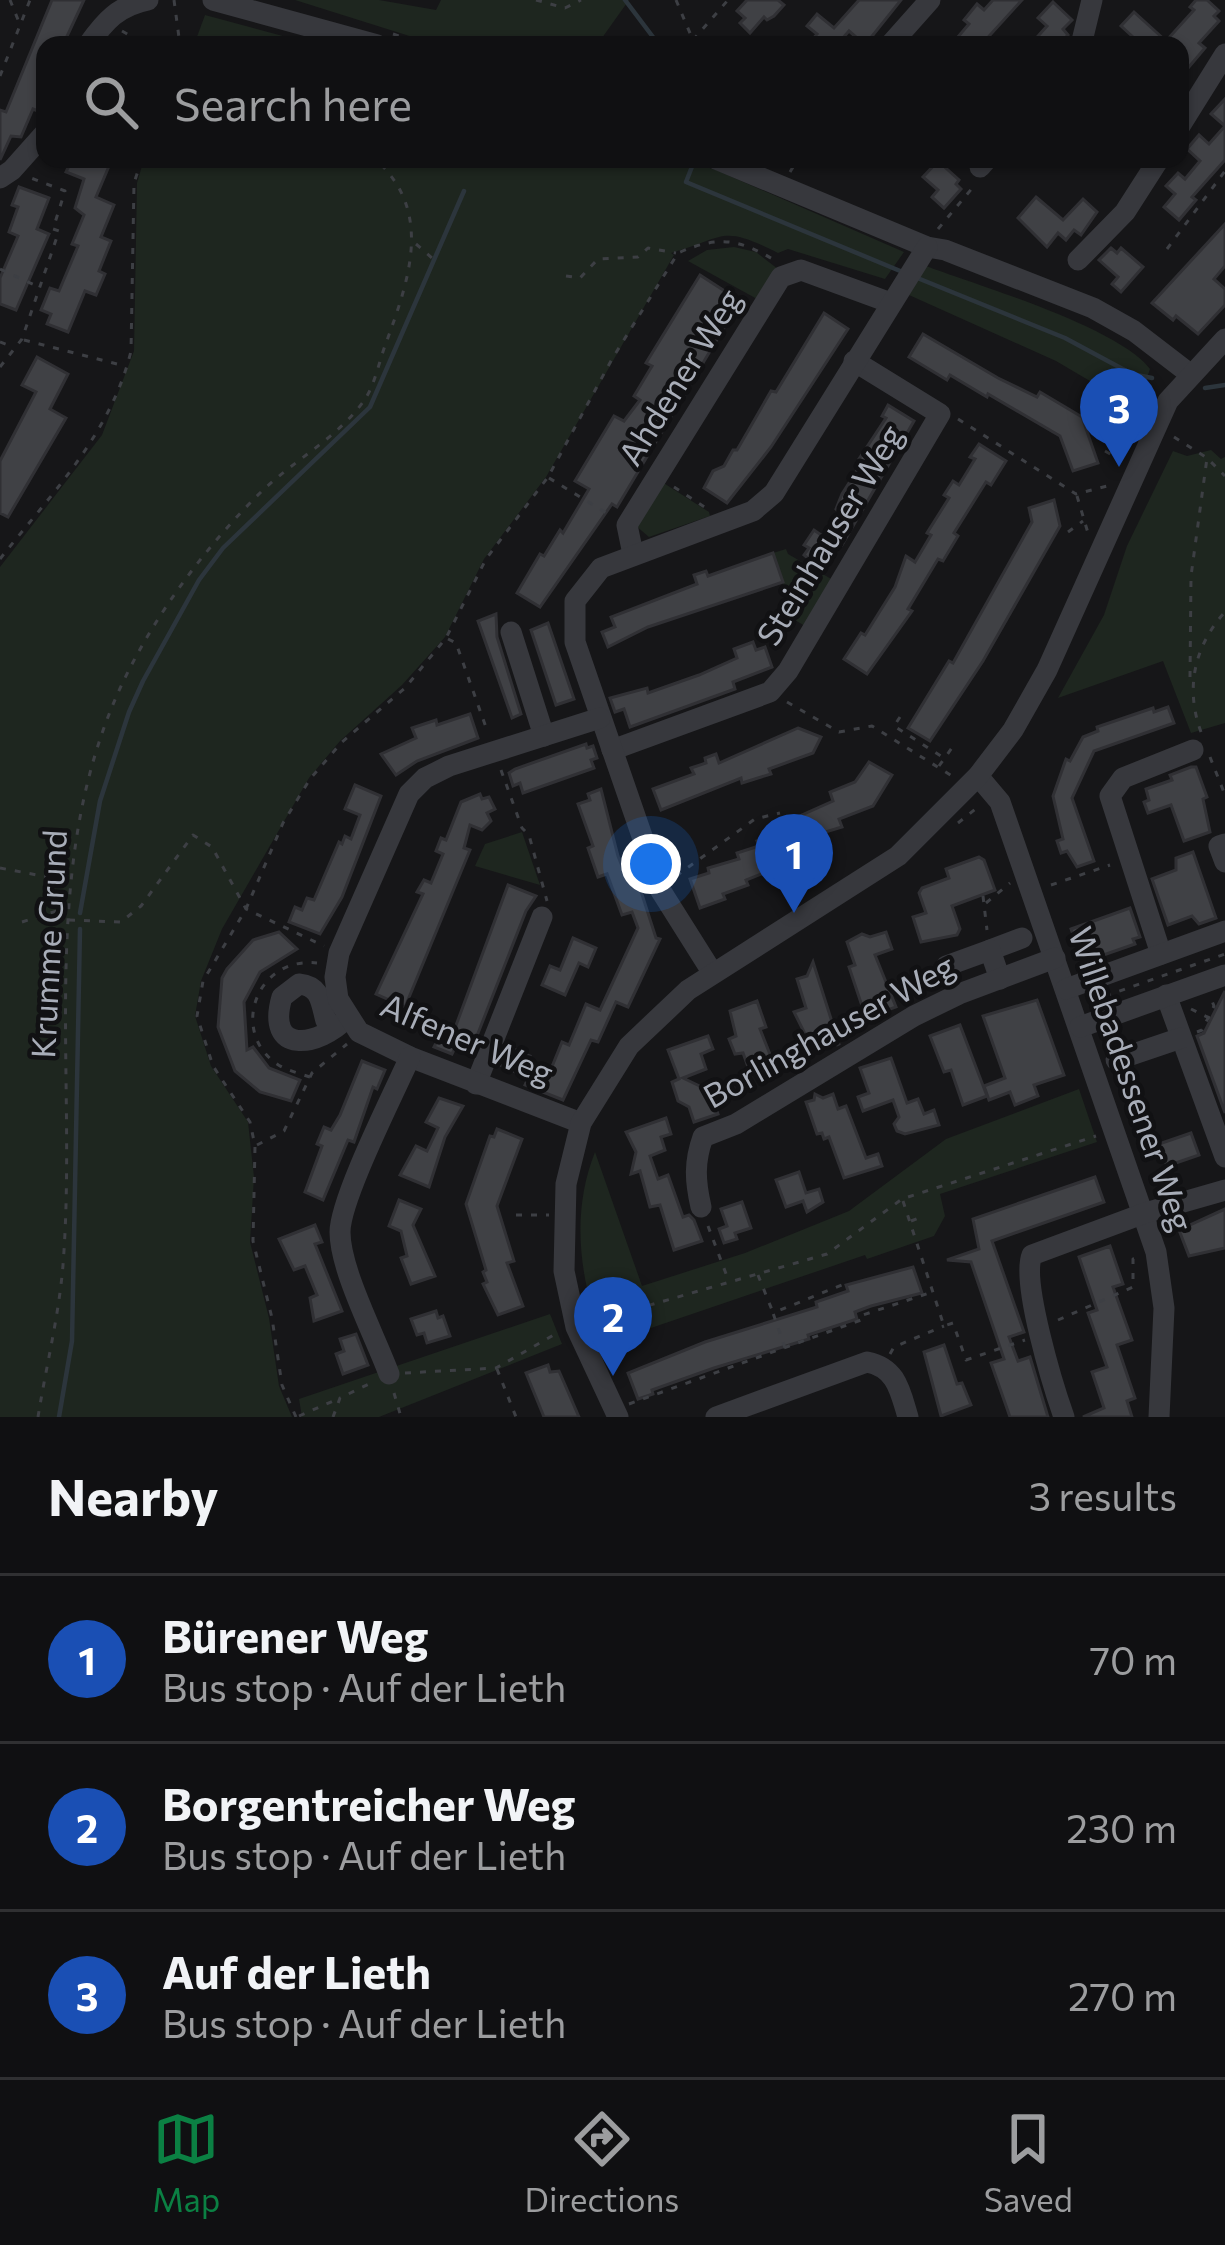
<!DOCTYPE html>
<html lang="en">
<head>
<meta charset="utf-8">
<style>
	:root { --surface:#101012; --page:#19191b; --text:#f1f3f6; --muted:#9c9d9f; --line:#303032; --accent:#0b8043 }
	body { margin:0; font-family:Commissioner,sans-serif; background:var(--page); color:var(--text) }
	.you { position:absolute; left:651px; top:864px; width:42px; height:42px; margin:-30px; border:9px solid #fff; border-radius:50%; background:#1a73e8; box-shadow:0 0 0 18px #1a73e833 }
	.badge { display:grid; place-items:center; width:78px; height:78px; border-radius:50%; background:var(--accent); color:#fff; font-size:39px; font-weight:700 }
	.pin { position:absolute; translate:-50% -99px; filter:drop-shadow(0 3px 6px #0008) }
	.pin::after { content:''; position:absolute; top:63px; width:42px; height:36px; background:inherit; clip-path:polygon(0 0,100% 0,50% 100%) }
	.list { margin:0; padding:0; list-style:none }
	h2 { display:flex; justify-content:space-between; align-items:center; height:156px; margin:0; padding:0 48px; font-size:51px }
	h2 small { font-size:39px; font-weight:400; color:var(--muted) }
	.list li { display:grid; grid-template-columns:78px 1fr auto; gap:36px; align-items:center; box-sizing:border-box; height:168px; padding:0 48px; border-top:3px solid var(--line) }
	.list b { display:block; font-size:45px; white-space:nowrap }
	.list p { margin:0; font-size:39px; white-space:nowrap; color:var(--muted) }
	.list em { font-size:39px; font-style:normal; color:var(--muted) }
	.icon { flex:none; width:66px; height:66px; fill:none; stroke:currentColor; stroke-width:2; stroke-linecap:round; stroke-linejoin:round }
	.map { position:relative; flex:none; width:1225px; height:1417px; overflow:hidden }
	.search { position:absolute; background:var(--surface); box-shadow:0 3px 9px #0004; left:36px; right:36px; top:36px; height:132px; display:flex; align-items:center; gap:30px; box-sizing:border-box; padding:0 42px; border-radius:24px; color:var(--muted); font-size:45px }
	.sheet { height:660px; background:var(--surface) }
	nav { display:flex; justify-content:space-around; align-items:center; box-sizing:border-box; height:168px; border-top:3px solid var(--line); background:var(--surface); font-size:33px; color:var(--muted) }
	nav a { display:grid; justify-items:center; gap:6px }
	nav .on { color:var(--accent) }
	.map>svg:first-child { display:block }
	.green { fill:#1e261f }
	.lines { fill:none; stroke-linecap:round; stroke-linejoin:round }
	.stream { stroke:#2c353c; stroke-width:4.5 }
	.building { fill:#404145; stroke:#303034; stroke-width:3 }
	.path { stroke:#3d3f44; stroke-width:3; stroke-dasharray:6 9; stroke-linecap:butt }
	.minor { stroke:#37383d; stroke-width:21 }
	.labels { text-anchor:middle; stroke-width:9; stroke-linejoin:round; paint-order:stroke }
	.street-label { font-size:33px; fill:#a8adb8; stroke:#111113 }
</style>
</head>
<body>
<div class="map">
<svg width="1225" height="1417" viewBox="0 0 1225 1417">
	<rect width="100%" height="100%" fill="#161618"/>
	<!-- green -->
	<g class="green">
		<polygon points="295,0 379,0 436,10 441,0 629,0 597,45 438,45"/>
		<polygon points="205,15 316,45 194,45"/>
		<path d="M144 159H682L716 170 904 252 885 279 788 249 778 253C720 224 727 237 671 253L674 255 546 477 484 559 445 637 402 685 340 741 309 778 222 929 201 981 195 1016 211 1066 248 1122 254 1177 250 1242 269 1318 279 1386 292 1417H0V567L102 435 134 351 137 183Z"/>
		<polygon points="734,247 756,252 778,269 757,299 688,261 707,250"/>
		<path d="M926 266C979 286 1118 327 1150 369L1130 426 1112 394 1056 361 909 295Z"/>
		<polygon points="1211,450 1221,459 1225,457 1225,723 1191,733 1163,661 1058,698 1104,615 1127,546 1173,451 1187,456"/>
		<polygon points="662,482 709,512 710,516 649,537 635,525"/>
		<polygon points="786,549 788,554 833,580 805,626 795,620 773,553"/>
		<polygon points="522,832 540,885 475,866 485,844"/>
		<path d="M1079 1089 1097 1142 940 1194 945 1216 934 1236 867 1259 865 1255 604 1344C580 1282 570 1215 595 1152L642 1286 745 1253 849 1211 946 1139Z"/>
		<polygon points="550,1314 562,1344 379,1417 302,1417 299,1399"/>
	</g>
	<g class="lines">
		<!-- stream -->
		<g class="stream">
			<polyline points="625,0 659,45"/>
			<polyline points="695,159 686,182 905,273"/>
			<polyline points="915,277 1065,338 1132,374 1152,378"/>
			<polyline points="1205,388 1225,385"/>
			<polyline points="80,913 100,801 129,712 143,681 199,580 223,548 370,407 464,191"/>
			<polyline points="59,1417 72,1341 80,929"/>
		</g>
	</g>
	<!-- building -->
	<g class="building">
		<polygon points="52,0 84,0 63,45 45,45 45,95 38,111 33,109 21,137 11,136 0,160 0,110 6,112"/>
		<polygon points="747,0 778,0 784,5 774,16 767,20 764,17 750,33 740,23 745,18 737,11"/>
		<polygon points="859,0 901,0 865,45 849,31 837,45 808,45 817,34 807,26 817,14 834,28"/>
		<polygon points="993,0 1022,0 981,45 951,45 969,24 964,20 977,4 984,10"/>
		<polygon points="1196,0 1207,0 1219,11 1214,16 1219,21 1199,43 1205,48 1188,68 1180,61 1180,45 1126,45 1133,37 1121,26 1134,12 1166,41 1194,10 1190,7"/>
		<polygon points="1053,2 1072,20 1063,29 1068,35 1058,45 1030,45 1047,26 1038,18"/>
		<polygon points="1225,99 1225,160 1192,197 1196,200 1179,220 1164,207 1175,194 1166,186 1178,173 1185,179 1200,161 1187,149 1199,135 1209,144 1225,126 1211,114"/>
		<polygon points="72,159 112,159 96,197 114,205 101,237 111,241 99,271 105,274 96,295 85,291 68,332 47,324 51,314 41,310 50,288 59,291 78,246 72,244 84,215 75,208 84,179 66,172"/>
		<polygon points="938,161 959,180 956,184 961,189 944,208 932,197 938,190 923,177"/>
		<polygon points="19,187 49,198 37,229 49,234 16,310 0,304 0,278 18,236 9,232 18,207 12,205"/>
		<polygon points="1036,197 1063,220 1083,199 1097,212 1081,235 1074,230 1066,240 1058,233 1047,247 1018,218"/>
		<polygon points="1225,224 1225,266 1214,279 1225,289 1225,305 1198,334 1176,316 1173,320 1152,303"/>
		<polygon points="1111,248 1117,253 1121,248 1143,267 1121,292 1112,284 1118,277 1099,260"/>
		<polygon points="700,275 740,301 617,507 612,504 540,607 517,593 540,554 544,556 560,530 563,533 589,489 575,481 614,416 624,421 640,400 634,396 652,366 646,363"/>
		<polygon points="824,313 848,329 771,447 727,503 704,488 713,471 724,466 733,450 737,450 771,391 776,392"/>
		<polygon points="923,334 998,378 1037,397 1040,392 1082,417 1098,463 1073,471 1060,436 988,394 987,397 950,375 947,380 909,357"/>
		<polygon points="37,357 68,374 50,409 66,418 8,517 0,513 0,461 36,392 22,385"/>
		<polygon points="888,405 914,421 842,545 838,542 821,569 804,555 809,548 804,545 814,530 827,539 842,514 836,509 842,494 863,461 859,459 886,418 882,416"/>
		<polygon points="979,444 1006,461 991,485 986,482 954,533 958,536 943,561 938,559 908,609 912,611 867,674 844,659 861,633 865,635 895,587 906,556 915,562 931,535 927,533 949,498 944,495 953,481 959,485 975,459 970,457"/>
		<polygon points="1054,500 1060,526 983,661 930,741 908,728 949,661 953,663 1032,522 1029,508"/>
		<polygon points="773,553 783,582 648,627 608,647 602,632 615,627 611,617 697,584 694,575 706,571 708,576"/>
		<polygon points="496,614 497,637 521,714 512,718 478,621"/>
		<polygon points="548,623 574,699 556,705 531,630"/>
		<polygon points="753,642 756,650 765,647 772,667 733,682 735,689 630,727 624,709 615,712 610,698 647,688 648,693 699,675 737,658 734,649"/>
		<polygon points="1168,707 1174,723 1094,751 1072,798 1094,861 1077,867 1067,851 1061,853 1057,841 1063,839 1053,796 1066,759 1070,761 1083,737 1098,731 1097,727 1153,708 1154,712"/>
		<polygon points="470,714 478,738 417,761 396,775 381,754 416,738 412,728 436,720 437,725"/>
		<polygon points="798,728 821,737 813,753 769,769 771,774 742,783 741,778 661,810 653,789 694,774 691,768 706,763 705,758 716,754 719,763"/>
		<polygon points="586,744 587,748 593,746 597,758 591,760 594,768 523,793 520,783 513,786 509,773 515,769"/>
		<polygon points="869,762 892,775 873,806 839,819 842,827 822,833 823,837 793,848 797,860 746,880 748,885 723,894 725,899 700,908 690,879 709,873 708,868 739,859 737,853 759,846 757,841 787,831 784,823 833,801 830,792 855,782"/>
		<polygon points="1191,767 1196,767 1207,797 1203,799 1210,832 1184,841 1171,805 1148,813 1144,802 1149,800 1146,789 1172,780 1170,775"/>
		<polygon points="355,785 381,796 342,897 320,934 289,922 295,907 302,910 307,898 314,900 339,842 342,844 345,836 351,839 360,815 345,809"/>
		<polygon points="601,789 618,856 628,881 636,878 639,885 656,938 660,939 628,1007 616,1002 598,1042 591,1040 563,1100 525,1085 528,1078 500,1065 507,1046 530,1056 526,1065 549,1074 562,1042 569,1045 586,1004 600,1010 638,928 632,912 622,915 607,874 598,877 588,848 593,846 578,804 590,800 588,794"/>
		<polygon points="480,794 482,799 489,797 495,809 487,813 491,821 482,830 470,825 464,848 470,850 405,1007 376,994 423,894 417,892 424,880 431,883 443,854 436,851 441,838 446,840 461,802"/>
		<polygon points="1193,852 1216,918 1199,924 1192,916 1168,925 1152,879 1176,870 1176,858"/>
		<polygon points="979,857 984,860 995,890 952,906 960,929 957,935 921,942 913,917 926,913 919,893 922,888 949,878 946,869"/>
		<polygon points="508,885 536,896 526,911 473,1046 458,1041 452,1054 434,1047 441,1033 446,1035 450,1025 455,1028"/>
		<polygon points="1130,908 1140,937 1133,939 1135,944 1092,959 1091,954 1081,957 1071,929"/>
		<polygon points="279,932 297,949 260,972 244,1002 247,1050 253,1047 269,1068 300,1080 291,1101 260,1092 235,1071 218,1027 222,978 227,969 253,940"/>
		<polygon points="886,932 892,949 875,955 896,1007 866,1018 849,967 855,965 847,942 862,934 870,937"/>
		<polygon points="573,938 596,948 588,967 579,963 565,995 542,985 550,966 560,970"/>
		<polygon points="813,962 839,1044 837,1045 825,1041 811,1046 794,1012 806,1008 797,979 807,976"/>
		<polygon points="1225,991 1225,1113 1197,1036 1204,1033"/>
		<polygon points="1037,1000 1064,1075 1034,1085 1038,1096 1015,1105 1010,1092 989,1100 984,1086 1005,1078 983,1016"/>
		<polygon points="757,1001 766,1027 760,1029 775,1067 751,1075 743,1053 735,1054 729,1039 736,1036 730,1011"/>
		<polygon points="960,1025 987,1096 963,1105 951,1070 944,1072 930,1036"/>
		<polygon points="708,1036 713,1049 701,1054 706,1069 683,1078 710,1091 718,1114 694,1122 689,1107 678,1101 672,1082 679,1079 668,1050"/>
		<polygon points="891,1058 907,1103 918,1099 924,1114 934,1110 939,1125 905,1134 897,1131 894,1124 899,1117 893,1100 863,1111 858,1097 869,1093 860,1068"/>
		<polygon points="362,1061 385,1070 377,1089 373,1087 354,1142 348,1140 323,1200 305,1192 322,1146 317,1144 324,1127 331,1130 340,1115"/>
		<polygon points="815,1094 823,1098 833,1094 838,1109 846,1106 866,1158 878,1154 882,1166 844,1178 829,1137 824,1139 822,1133 817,1134 806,1102 814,1100"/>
		<polygon points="439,1098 463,1106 445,1137 429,1187 400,1175 416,1146 427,1151 438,1128 426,1122"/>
		<polygon points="666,1118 671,1134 661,1137 665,1150 650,1156 658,1179 668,1175 683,1217 689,1215 694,1220 702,1241 674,1250 660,1205 650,1207 640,1171 631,1174 636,1152 626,1132"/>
		<polygon points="497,1129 522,1139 497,1206 514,1261 507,1263 523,1306 498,1315 483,1284 487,1282 483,1272 486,1270 466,1204 490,1136 494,1137"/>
		<polygon points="1191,1133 1199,1155 1167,1166 1159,1144"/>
		<polygon points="799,1172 806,1193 819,1189 823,1202 807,1212 803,1201 786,1207 776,1180"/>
		<polygon points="1095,1177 1104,1202 992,1241 1024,1332 1009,1337 1018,1361 1030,1357 1048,1417 1010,1417 991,1363 1004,1359 971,1262 947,1260 979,1249 973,1219"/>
		<polygon points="399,1200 421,1209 413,1225 435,1276 411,1284 401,1258 407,1256 401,1231 389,1226"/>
		<polygon points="742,1202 751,1228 735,1233 737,1239 724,1243 719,1229 727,1226 721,1209"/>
		<polygon points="1225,1209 1225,1248 1189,1256 1179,1230"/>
		<polygon points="315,1225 322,1242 315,1244 342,1311 314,1321 310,1298 317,1295 305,1266 294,1270 279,1239"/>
		<polygon points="1110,1246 1123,1284 1113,1287 1132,1340 1117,1345 1135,1398 1127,1401 1132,1417 1083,1417 1104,1408 1092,1372 1107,1367 1088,1313 1097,1310 1079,1257"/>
		<polygon points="913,1267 922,1293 871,1306 855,1312 857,1319 808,1335 809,1339 714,1368 652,1390 653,1394 638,1399 628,1373 705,1342 817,1307 816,1302 848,1291 846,1285"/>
		<polygon points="436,1311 438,1318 443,1316 450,1336 427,1343 424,1333 417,1335 411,1319"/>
		<polygon points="356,1334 368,1365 343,1374 336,1354 344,1351 340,1339"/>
		<polygon points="944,1345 957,1384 962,1383 971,1405 941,1416 924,1352"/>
		<polygon points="548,1365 550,1372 559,1371 579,1417 544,1417 526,1373"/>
	</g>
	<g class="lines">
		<!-- path -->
		<g class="path">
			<polyline points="10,0 21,27"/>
			<polyline points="174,0 180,45"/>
			<polyline points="536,0 565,8 581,0"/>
			<polyline points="676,0 695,45"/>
			<polyline points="122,31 146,45"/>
			<polyline points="393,34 426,45"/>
			<polyline points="693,40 728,0"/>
			<polyline points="0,76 30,0"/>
			<polyline points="790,172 796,162 793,159"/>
			<polyline points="938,229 974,186"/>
			<polyline points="416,244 432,258"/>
			<polyline points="1167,249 1225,171"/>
			<polyline points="0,269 37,286"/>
			<polyline points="566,276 580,278 598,259 638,257 648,248 676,253"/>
			<polyline points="24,340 125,366"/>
			<polyline points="0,342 13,347"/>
			<polyline points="0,367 22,339 59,231 53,229 65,191 31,178"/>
			<polyline points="958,419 1076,494 1111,485"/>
			<polyline points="1174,437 1207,458 1225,476"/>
			<polyline points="1105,451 1119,459"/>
			<polyline points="549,478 613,517"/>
			<polyline points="674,487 706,508"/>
			<polyline points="1077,496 1088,533"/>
			<polyline points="1068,532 1083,521"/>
			<path d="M0 559C51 494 111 434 131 351L134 183 142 159"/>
			<polyline points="448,639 456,643 488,733"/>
			<polyline points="1190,677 1191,576 1207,458"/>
			<polyline points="787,702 839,732 872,726 952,776"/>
			<polyline points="900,717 894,726 944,758"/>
			<path d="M1201 732C1185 689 1194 646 1225 612"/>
			<polyline points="1210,757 1225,795"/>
			<polyline points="939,766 956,742"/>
			<polyline points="501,770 522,828 529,835 547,901"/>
			<polyline points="958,823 978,807"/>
			<polyline points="0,868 69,881"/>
			<polyline points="676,876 755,819 780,813"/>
			<polyline points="1051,885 1110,865"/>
			<polyline points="983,896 987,930"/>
			<polyline points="986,903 1010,883"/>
			<polyline points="69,920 121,922 141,906 193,835 212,847 246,909 324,946"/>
			<polyline points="22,922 66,908"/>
			<polyline points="1091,1001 1225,954"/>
			<polyline points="1191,1009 1211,1019"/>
			<polyline points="1197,1032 1202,1030 1214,1006 1212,1001"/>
			<path d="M310 1077C301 1074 290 1071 282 1067 228 1037 254 956 317 963"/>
			<polyline points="257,1145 284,1131 312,1073 347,1044"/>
			<polyline points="903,1201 944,1326 953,1323 966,1360 1025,1340"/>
			<polyline points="516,1215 549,1215"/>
			<polyline points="911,1221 921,1217"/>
			<polyline points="708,1226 728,1279"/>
			<polyline points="758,1275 772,1310"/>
			<polyline points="1058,1320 1133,1287 1133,1259 1139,1258"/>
			<polyline points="591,1322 827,1254 902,1199 1096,1136"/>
			<polyline points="785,1348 773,1313 849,1282"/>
			<polyline points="890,1354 894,1347 944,1326"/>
			<polyline points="497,1369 516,1417"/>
			<polyline points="405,1373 496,1368 559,1332"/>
			<polyline points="394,1393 401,1417"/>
			<polyline points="629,1404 861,1320 860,1316 929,1293"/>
			<polyline points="299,1416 340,1398"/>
			<path d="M38 1417C46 1367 59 1315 63 1265 78 1070 36 865 123 682 156 613 207 545 261 492 294 460 336 439 363 402 375 386 379 361 386 343 409 280 434 211 375 159"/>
			<path d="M296 1417 282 1385 272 1318 253 1241 255 1146 250 1122 213 1066 197 1016 203 981 246 909 283 823 310 779 342 742 405 688 446 638 486 559 548 477 612 359 678 253C719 235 739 239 776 261"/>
			<polyline points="333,1417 340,1398 373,1382"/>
		</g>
		<!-- minor -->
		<g class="minor">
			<polyline points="213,0 377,45"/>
			<path d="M88 45C105 21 118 6 148 0"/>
			<polyline points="890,45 930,0"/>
			<polyline points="1081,45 1092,0"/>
			<polyline points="1180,126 1225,54"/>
			<polyline points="716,159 927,247 945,250 1093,308 1134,331 1190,374"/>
			<polyline points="980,167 987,159"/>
			<polyline points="0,178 12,170 45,133"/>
			<polyline points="1078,260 1125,212 1159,159"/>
			<polyline points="633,554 627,525 781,277 801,270 891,303"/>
			<polyline points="511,632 544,736"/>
			<polyline points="612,750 770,692 788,671 940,414 854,361"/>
			<polyline points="978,776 1000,802 1156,1252 1164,1308 1159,1417"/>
			<polyline points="1225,844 1219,846 1225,862"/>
			<polyline points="990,950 1022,938"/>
			<polyline points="1161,954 1110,796 1123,778 1193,750"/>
			<polyline points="946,966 990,950 1000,979"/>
			<polyline points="712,972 661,891 575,642 575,601 601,568 753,511 774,493 927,247"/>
			<polyline points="1066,989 1225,931"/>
			<polyline points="1166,995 1225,1157"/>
			<path d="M326 1021C321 1003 321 986 299 984L282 997C265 1055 318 1048 348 1017"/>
			<polyline points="1080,1027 1225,975"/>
			<polyline points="1116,1060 1181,1038"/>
			<polyline points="476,1084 542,917"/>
			<polyline points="581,1123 410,1057 359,1032 338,999 335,977 339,953 409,794 425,778 449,766 600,718"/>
			<path d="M701 1207C695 1181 694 1162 703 1137L736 1124 914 1016 959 994 1055 958"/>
			<path d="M389 1374C375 1336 340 1270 340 1232 340 1199 394 1093 410 1057"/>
			<polyline points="618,1417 576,1327 564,1271 566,1184 581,1123 629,1046 688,990 898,856 978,776 1013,730 1047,670 1168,401 1225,339"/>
			<path d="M716 1417 867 1362C897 1368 900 1391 908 1417"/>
			<path d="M1064 1417C1053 1386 1021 1281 1032 1255L1145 1213 1225 1190"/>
		</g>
	</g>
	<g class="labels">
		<!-- street labels -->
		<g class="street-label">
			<text transform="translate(680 377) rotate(-58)" y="12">Ahdener Weg</text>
			<text transform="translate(830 535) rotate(-59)" y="12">Steinhauser Weg</text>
			<text transform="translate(49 944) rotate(-87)" y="12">Krumme Grund</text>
			<text transform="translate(829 1031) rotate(-29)" y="12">Borlinghauser Weg</text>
			<text transform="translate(467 1039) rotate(23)" y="12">Alfener Weg</text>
			<text transform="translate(1131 1079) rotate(71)" y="12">Willebadessener Weg</text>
		</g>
	</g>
</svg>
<div class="you"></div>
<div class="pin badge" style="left:794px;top:913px;background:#1a4fb4">1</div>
<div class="pin badge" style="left:613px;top:1376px;background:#1a4fb4">2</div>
<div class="pin badge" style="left:1119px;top:467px;background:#1a4fb4">3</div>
<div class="search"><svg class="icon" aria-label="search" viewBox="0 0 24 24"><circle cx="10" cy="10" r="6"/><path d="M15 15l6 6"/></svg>Search here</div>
</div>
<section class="sheet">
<h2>Nearby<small>3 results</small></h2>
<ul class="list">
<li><span class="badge" style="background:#1a4fb4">1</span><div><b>Bürener Weg</b><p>Bus stop · Auf der Lieth</p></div><em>70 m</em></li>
<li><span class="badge" style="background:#1a4fb4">2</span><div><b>Borgentreicher Weg</b><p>Bus stop · Auf der Lieth</p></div><em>230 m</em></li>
<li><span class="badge" style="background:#1a4fb4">3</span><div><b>Auf der Lieth</b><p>Bus stop · Auf der Lieth</p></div><em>270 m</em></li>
</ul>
</section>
<nav>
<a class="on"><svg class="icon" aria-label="map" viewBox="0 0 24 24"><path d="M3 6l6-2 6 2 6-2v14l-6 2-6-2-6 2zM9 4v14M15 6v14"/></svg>Map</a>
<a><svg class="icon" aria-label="directions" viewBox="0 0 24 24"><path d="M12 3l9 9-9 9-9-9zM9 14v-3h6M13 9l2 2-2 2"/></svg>Directions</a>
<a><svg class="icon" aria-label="saved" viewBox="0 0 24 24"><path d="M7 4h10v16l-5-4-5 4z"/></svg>Saved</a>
</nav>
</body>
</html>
